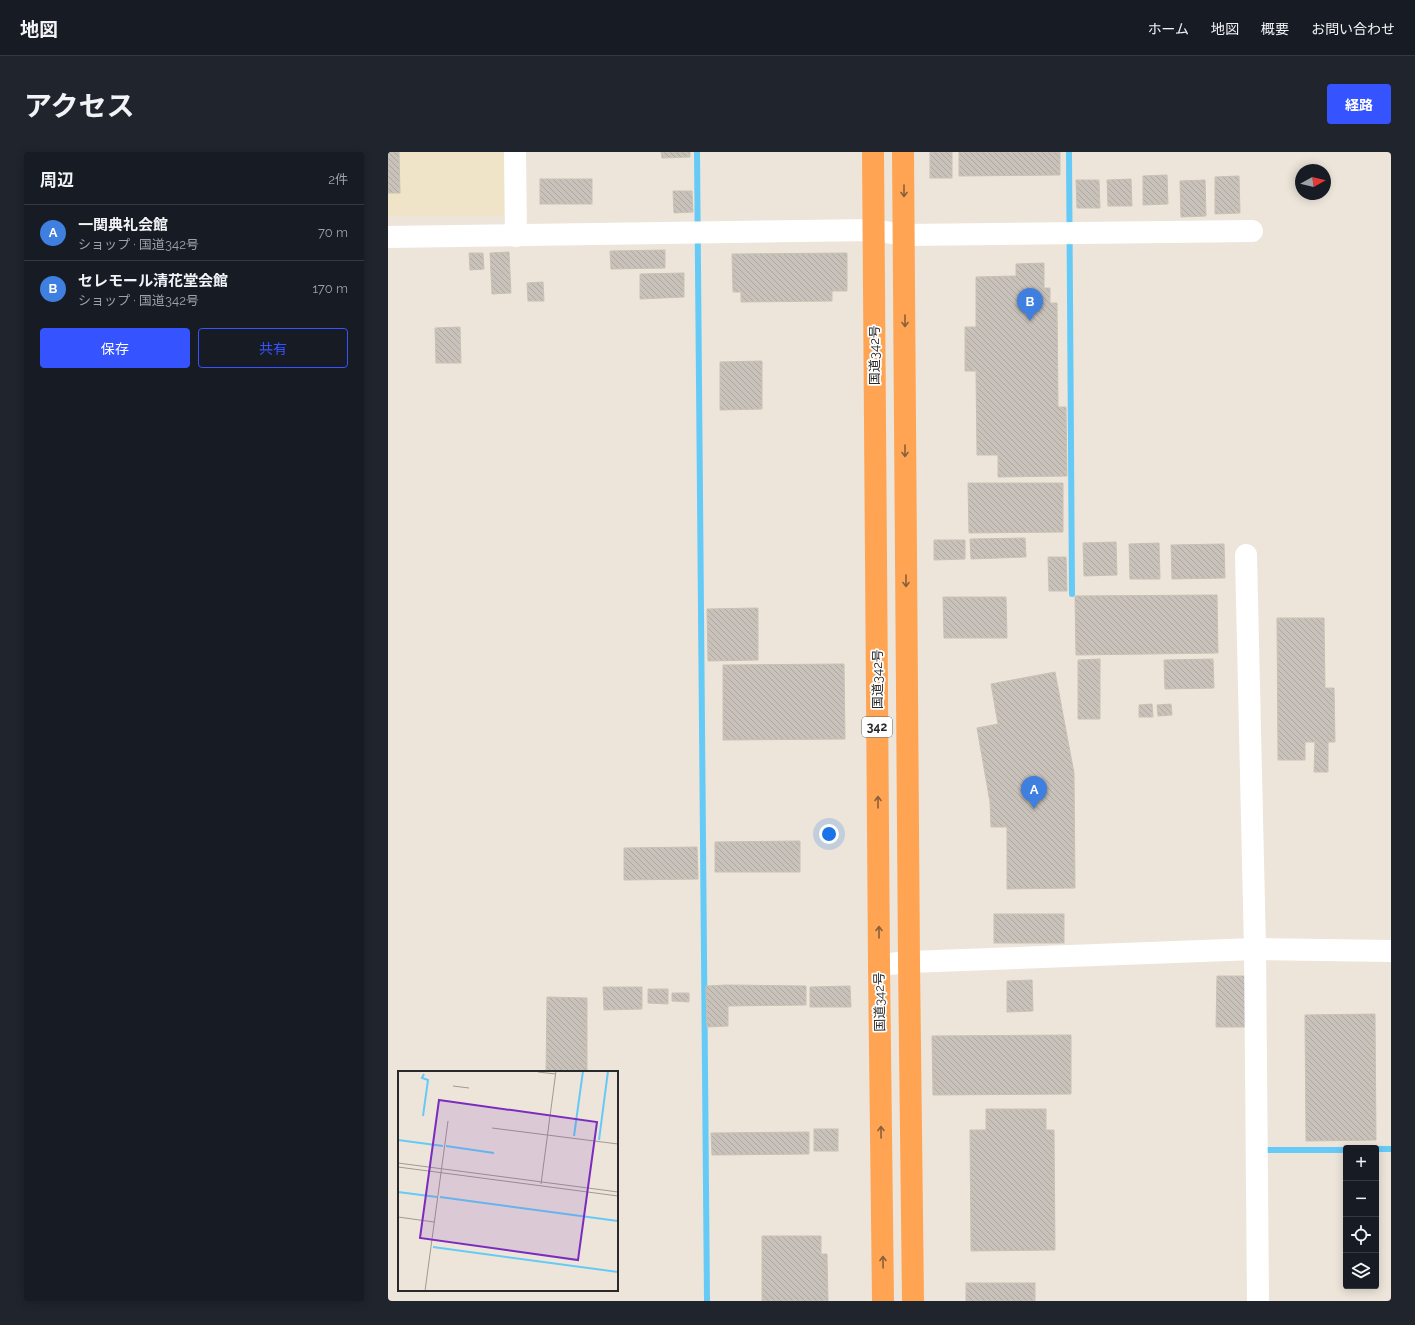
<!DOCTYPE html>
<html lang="ja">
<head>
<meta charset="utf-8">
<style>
	:root { --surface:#171b24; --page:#20242c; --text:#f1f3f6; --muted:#9ea1a6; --line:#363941; --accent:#3553ff }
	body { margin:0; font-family:Raleway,"Noto Sans JP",sans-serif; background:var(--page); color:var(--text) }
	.controls { position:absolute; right:12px; bottom:12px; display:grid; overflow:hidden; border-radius:4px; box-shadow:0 2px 10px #0003 }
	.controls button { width:36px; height:36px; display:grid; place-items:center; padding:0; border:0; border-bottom:1px solid var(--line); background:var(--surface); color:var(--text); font:20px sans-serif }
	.compass { position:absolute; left:907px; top:12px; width:36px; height:36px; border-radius:50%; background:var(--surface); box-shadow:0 2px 10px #0003; rotate:82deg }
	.you { position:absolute; left:441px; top:682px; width:14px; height:14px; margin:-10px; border:3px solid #fff; border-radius:50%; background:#1a73e8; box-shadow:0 0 0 6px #1a73e833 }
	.badge { display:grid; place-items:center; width:26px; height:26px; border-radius:50%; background:var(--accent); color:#fff; font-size:13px; font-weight:700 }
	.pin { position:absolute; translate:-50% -33px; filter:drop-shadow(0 1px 2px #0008) }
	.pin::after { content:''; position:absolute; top:21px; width:14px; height:12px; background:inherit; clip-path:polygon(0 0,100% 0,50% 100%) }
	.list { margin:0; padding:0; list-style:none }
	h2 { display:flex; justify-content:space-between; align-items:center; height:52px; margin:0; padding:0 16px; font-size:17px }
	h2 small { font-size:13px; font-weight:400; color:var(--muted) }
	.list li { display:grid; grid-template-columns:26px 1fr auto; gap:12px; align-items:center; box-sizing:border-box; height:56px; padding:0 16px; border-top:1px solid var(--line) }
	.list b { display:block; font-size:15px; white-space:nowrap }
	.list p { margin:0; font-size:13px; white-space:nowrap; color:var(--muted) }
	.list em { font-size:13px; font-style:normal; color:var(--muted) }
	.actions { display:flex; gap:8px; padding:12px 16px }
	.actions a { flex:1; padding:9px 0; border:1px solid var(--accent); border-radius:4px; text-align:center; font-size:14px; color:var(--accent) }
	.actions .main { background:var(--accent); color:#fff }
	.icon { flex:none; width:22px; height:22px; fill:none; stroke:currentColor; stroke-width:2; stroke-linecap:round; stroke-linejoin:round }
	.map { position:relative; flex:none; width:1003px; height:1149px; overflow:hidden; border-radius:4px }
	header { display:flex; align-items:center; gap:24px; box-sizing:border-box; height:56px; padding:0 20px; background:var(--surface); border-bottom:1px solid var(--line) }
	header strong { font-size:19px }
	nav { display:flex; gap:22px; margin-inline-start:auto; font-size:14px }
	.intro { display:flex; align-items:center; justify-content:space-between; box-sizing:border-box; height:96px; padding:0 24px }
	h1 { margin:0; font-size:28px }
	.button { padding:10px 18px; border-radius:4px; background:var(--accent); color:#fff; font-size:14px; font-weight:700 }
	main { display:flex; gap:24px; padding:0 24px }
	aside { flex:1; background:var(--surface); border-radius:4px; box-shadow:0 2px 10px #0003 }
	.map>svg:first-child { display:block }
	.education { fill:#f0e4c8 }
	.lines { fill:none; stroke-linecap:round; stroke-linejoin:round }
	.stream { stroke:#66caf6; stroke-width:6 }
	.building { fill:url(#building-back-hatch); stroke:#c8c2b4 }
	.street { stroke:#fff; stroke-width:22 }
	.highway { stroke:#ffa453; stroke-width:22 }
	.oneway { stroke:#89603c }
	.labels { text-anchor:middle; stroke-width:3.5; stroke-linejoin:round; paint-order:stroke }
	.shield { fill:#fff; stroke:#696969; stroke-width:1 }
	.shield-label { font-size:12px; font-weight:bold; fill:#292929 }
	.street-label { font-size:13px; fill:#292929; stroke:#fff }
	.inset-river { fill:none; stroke:#66caf6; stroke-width:2 }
	.inset-road { fill:none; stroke:#9f9a93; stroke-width:1 }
	.view { fill:#7b2cbf; fill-opacity:0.15; stroke:#7b2cbf; stroke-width:2 }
	.inset-edge { fill:none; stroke:#292929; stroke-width:2 }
</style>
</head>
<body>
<header>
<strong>地図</strong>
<nav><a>ホーム</a><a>地図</a><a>概要</a><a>お問い合わせ</a></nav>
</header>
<div class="intro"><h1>アクセス</h1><a class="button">経路</a></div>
<main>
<aside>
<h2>周辺<small>2件</small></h2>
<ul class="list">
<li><span class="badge" style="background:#3f7fe0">A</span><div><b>一関典礼会館</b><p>ショップ · 国道342号</p></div><em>70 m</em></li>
<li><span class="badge" style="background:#3f7fe0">B</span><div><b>セレモール清花堂会館</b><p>ショップ · 国道342号</p></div><em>170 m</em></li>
</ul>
<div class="actions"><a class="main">保存</a><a>共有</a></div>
</aside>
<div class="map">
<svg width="1003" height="1149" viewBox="0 0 1003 1149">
	<defs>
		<pattern id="building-back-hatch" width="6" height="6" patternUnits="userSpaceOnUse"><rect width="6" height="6" fill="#c8c2ba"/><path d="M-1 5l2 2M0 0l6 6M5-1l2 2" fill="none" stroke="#aca7a0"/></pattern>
	</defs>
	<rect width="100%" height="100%" fill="#ede5da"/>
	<!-- education -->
	<rect class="education" x="0" y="0" width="116" height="64"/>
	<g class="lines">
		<!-- stream -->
		<g class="stream">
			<polyline points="309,0 319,1149"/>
			<polyline points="681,0 684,442"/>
			<polyline points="988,997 1003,997"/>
			<polyline points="872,998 958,998"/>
		</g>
	</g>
	<!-- building -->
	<g class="building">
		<polygon points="0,0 11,0 12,41 0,41"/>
		<polygon points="273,0 302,0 302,5 274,6"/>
		<rect x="542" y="0" width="22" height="26"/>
		<polygon points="571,0 672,0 672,23 571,24"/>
		<polygon points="779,23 780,52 755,53 755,24"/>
		<polygon points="851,24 852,61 827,62 827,25"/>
		<rect x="152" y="27" width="52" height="25"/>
		<polygon points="743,27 744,54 720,54 719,28"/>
		<polygon points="688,28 711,28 712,56 689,56"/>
		<polygon points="817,28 818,64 793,65 792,29"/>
		<polygon points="285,39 304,39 305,60 286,61"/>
		<polygon points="277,98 277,116 223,117 222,99"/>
		<polygon points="121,100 123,141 104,142 102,101"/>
		<polygon points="81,101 95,101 96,117 82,118"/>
		<polygon points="459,101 459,139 444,139 444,149 353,150 353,140 345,140 344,102"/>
		<polygon points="656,111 656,136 662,136 662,151 669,151 670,255 678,255 679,324 610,325 610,303 589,303 588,219 577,219 577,175 588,175 588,125 628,124 628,112"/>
		<polygon points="296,121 296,145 252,147 252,122"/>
		<polygon points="155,130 156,149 140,149 139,131"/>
		<polygon points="72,175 73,211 48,211 47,176"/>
		<polygon points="374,209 374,257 332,258 332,210"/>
		<polygon points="580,331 675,331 675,380 581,381"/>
		<polygon points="637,386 638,405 583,407 582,387"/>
		<polygon points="546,388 577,388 577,407 546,408"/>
		<polygon points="728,390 729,423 696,424 695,391"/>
		<polygon points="771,391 772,427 742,427 741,392"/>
		<polygon points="836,392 837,426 784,427 783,393"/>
		<polygon points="660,405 678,405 679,439 661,439"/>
		<polygon points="829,443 830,501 688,503 687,444"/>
		<polygon points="555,445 618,445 619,486 556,486"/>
		<polygon points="370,456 370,508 320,509 319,457"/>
		<polygon points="889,466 936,466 937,536 946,536 947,590 940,590 940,620 926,620 927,590 917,590 917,608 890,608"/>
		<polygon points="712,507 712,567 690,567 690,508"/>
		<polygon points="825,507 826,536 777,537 776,508"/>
		<polygon points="456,512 457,587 335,588 335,513"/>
		<polygon points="667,520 686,621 687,736 619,737 619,675 603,675 602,650 589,576 610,572 603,532"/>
		<polygon points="764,552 765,565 751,565 751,553"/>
		<polygon points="783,552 784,563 770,564 769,553"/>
		<polygon points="412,689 412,720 327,720 327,690"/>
		<polygon points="309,695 310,727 236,728 236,696"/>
		<rect x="606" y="762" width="70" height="29"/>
		<polygon points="829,824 859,824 859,875 828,875"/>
		<polygon points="644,828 645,859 619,860 619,829"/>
		<polygon points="339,833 418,834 418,853 340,854 340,874 319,875 318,834"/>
		<polygon points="462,834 463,855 422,855 422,835"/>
		<polygon points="215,835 254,835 254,857 216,858"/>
		<polygon points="260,837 280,837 280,852 260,851"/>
		<polygon points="284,841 301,841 301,850 284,849"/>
		<polygon points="159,845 199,846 199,920 158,920"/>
		<polygon points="987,862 988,988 918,989 917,863"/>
		<polygon points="683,883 683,942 545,943 544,884"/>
		<polygon points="598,957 658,957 658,978 666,978 667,1098 583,1099 582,978 598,978"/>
		<rect x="426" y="977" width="24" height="22"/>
		<polygon points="421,980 421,1002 324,1003 323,981"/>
		<polygon points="374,1084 433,1084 433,1102 439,1102 440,1149 374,1149"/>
		<rect x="578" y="1131" width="69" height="18"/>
	</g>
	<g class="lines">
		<!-- street -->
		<g class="street">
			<polyline points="127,0 128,84"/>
			<polyline points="0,85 485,78 516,83 864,79"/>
			<polyline points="858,403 867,797 870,1149"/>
			<polyline points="491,813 521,810 867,797 1003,799"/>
		</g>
		<!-- highway -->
		<g class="highway">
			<polyline points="485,0 491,813 495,1149"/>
			<polyline points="515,0 521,810 525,1149"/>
		</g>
	</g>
	<!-- one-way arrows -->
	<defs><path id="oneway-shaft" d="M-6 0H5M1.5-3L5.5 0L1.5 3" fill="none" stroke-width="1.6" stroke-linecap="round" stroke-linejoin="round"/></defs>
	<g class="oneway">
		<use href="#oneway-shaft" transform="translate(516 39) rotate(90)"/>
		<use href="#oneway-shaft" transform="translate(517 169) rotate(90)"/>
		<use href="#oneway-shaft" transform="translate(517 299) rotate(90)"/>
		<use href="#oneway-shaft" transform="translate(518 429) rotate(90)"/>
		<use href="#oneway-shaft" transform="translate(490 650) rotate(-90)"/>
		<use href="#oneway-shaft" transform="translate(491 780) rotate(-90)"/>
		<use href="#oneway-shaft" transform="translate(493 980) rotate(-91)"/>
		<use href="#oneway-shaft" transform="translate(495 1110) rotate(-91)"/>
	</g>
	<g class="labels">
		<!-- shield labels -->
		<rect class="shield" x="474" y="565" width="30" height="20" rx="3"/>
		<g class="shield-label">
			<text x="489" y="579">342</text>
		</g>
		<!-- street labels -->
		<g class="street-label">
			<text transform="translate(486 203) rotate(-90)" y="5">国道342号</text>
			<text transform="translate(489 527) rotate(-90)" y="5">国道342号</text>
			<text transform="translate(491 850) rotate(-91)" y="5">国道342号</text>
		</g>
	</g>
	<!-- overview -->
	<g transform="translate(10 919)">
		<rect width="220" height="220" fill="#ede5da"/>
		<path class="inset-river" d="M25 45 30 9 24 7 26 3M176 65 185 0M0 69 45 75M201 69 210 0M48 75 96 82M0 121 39 126M42 126 220 150M35 176 220 201"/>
		<path class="inset-road" d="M140 1 158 3M55 15 71 17M94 57 220 73M0 92 220 121M0 96 220 125M143 113 158 0M0 146 36 151M27 220 50 50"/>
		<path class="view" d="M41 29 199 51 180 189 22 167Z"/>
		<rect width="220" height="220" class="inset-edge"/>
	</g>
</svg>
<div class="controls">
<button>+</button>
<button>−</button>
<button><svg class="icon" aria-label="locate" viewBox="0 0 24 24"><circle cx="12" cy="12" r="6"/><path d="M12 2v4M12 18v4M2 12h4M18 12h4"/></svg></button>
<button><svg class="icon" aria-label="layers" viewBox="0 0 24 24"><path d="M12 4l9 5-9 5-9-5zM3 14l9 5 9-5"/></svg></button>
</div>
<svg class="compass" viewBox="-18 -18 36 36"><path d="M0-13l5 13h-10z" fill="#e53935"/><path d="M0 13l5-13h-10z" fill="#9ea1a6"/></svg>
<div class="you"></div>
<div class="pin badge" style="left:646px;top:657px;background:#3f7fe0">A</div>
<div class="pin badge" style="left:642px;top:169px;background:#3f7fe0">B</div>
</div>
</main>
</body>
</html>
